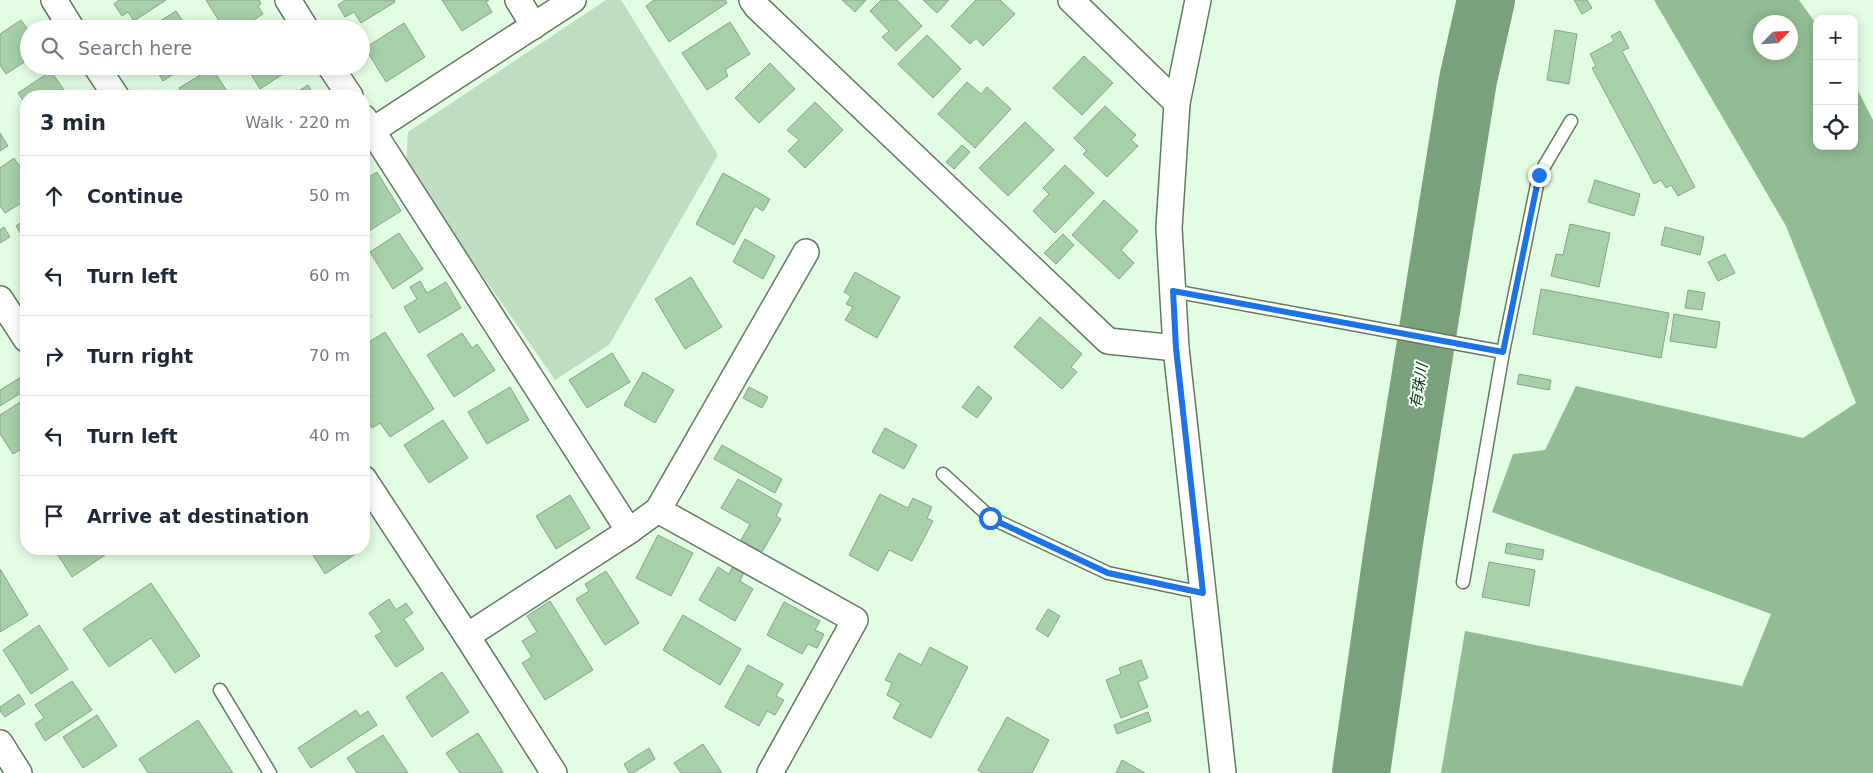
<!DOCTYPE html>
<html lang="en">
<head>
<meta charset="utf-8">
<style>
	:root { --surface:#fff; --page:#f2f2f3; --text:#1f2937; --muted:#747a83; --line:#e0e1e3 }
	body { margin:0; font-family:"DejaVu Sans","Noto Sans JP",sans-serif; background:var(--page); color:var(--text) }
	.controls { position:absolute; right:15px; top:15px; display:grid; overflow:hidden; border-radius:10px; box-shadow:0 2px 12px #0003 }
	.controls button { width:45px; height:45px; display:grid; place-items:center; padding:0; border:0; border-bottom:1px solid var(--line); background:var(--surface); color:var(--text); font:25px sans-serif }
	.compass { position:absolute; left:1753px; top:15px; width:45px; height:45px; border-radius:50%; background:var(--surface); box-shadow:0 2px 12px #0003; rotate:65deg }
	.stop { position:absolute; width:15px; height:15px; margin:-11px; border:4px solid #1a73e8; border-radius:50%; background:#fff }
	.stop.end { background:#1a73e8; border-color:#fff; box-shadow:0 1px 5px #0008 }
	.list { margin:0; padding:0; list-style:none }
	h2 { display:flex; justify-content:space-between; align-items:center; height:65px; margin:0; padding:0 20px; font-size:21px }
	h2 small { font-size:16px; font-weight:400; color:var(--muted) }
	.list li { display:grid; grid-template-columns:32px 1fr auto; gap:15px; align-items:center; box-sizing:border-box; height:80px; padding:0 20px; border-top:1px solid var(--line) }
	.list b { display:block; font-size:19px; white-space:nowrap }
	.list em { font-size:16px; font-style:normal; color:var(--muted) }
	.icon { flex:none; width:28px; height:28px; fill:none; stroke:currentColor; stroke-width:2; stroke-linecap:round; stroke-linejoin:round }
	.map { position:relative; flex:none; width:1873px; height:773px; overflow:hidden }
	.search { position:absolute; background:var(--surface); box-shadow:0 2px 12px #0003; left:20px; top:20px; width:350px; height:55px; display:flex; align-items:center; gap:12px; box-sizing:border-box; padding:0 18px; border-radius:28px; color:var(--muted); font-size:19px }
	.panel { position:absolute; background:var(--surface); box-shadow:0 2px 12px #0003; left:20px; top:90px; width:350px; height:465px; border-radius:20px }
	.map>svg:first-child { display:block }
	.green { fill:#bfddc0 }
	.forest { fill:#92bc94; fill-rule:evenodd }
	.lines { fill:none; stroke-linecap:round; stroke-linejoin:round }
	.river { stroke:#79a17b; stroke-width:58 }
	.building { fill:#a6d0a8; stroke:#8ba38c }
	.lane-casing { stroke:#627a63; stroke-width:15 }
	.street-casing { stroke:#627a63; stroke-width:28 }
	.lane { stroke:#fff; stroke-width:12 }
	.street { stroke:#fff; stroke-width:25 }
	.route { stroke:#1a73e8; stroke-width:6 }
	.labels { text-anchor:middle; stroke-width:4; stroke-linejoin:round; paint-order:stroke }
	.water-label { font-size:15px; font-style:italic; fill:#00420f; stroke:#fff }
</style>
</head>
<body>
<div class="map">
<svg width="1873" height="773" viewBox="0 0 1873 773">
	<rect width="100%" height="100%" fill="#e2fde3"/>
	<!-- green -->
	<polygon class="green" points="606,0 621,0 718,155 609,345 555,380 406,165 408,132"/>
	<!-- forest -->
	<path class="forest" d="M1654 0H1799L1817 25V146H1854V83L1873 120V773H1441L1465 631 1742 686 1771 614 1492 512 1513 454 1545 450 1576 386 1803 438 1856 403 1786 226ZM1760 22H1790V52H1760Z"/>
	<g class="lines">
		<!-- river -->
		<polyline class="river" points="1361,773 1394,542 1468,80 1486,0"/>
	</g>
	<!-- building -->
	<g class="building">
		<polygon points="119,0 166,0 134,21 128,12 122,16 114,4"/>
		<polygon points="206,0 259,0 261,4 258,6 263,14 240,29 224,29"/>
		<polygon points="345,0 394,0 395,2 361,23 354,12 345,17 338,5"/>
		<polygon points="442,0 489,0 486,2 492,12 462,31"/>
		<polygon points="654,0 725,0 727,3 669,42 646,6"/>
		<polygon points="842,0 866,0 855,12"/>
		<polygon points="881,0 897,0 922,26 896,51 882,37 889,31 870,11"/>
		<polygon points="923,0 949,0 937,13"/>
		<polygon points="976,0 1000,0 1015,14 983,46 976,38 970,44 951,26"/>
		<polygon points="1574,0 1587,0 1592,8 1582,14"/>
		<polygon points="176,11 188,29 154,29 152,26"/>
		<polygon points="21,20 29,31 29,59 6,74 0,65 0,34"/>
		<polygon points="730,22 750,54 725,70 728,76 707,90 682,53"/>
		<polygon points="404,23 425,57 386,82 365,48"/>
		<polygon points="1555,30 1577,34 1569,84 1547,80"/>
		<polygon points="1620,31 1629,48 1622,51 1695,187 1678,196 1671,185 1666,188 1661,180 1654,184 1592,68 1596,66 1590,54 1614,41 1611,36"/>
		<polygon points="927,35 961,69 933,98 898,64"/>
		<polygon points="1084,56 1113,83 1082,115 1053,88"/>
		<polygon points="770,63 795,89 759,123 735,98"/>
		<polygon points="154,66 186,66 163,81"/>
		<polygon points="246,66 278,66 283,74 260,89"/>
		<polygon points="212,68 230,96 184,96 179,88"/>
		<polygon points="51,71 68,96 26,96 26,105 18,93"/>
		<polygon points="967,82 981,94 987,87 1011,109 975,148 938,114"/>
		<polygon points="308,85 314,95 321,90 325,96 291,96"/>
		<polygon points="815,102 843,130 805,168 788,151 799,140 787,130"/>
		<polygon points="1105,106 1136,135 1131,140 1138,146 1107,177 1083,154 1087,151 1074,138"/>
		<polygon points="1025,122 1054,150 1008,196 979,168"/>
		<polygon points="0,133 8,146 0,151"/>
		<polygon points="962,145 970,152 954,169 946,162"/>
		<polygon points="14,158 26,177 26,200 5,213 0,206 0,168"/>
		<polygon points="1065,165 1094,193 1055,233 1033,211 1049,194 1043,188"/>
		<polygon points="377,172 401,211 364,234 364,180"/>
		<polygon points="723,173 770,199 763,211 755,206 734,245 696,224"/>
		<polygon points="1595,180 1640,194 1634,216 1588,202"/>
		<polygon points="1104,200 1138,231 1121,250 1134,263 1119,279 1072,235"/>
		<polygon points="26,219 26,243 16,226"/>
		<polygon points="1570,224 1610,233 1599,287 1551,276 1556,254 1563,255"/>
		<polygon points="4,227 10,237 0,243 0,230"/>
		<polygon points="1665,227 1704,237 1700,255 1661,245"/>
		<polygon points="399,233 423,269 393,289 370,252"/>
		<polygon points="1063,234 1074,245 1056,264 1044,253"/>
		<polygon points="745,239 775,256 763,279 733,262"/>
		<polygon points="1725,254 1735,273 1718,281 1708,262"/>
		<polygon points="855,272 900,297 877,338 845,320 853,307 846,304 851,296 844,292"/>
		<polygon points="691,277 722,327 685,349 655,299"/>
		<polygon points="420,281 427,293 446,282 461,308 419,333 404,307 417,299 410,287"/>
		<polygon points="1541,289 1669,313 1661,358 1533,334"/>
		<polygon points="1688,290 1705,293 1702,310 1685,308"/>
		<polygon points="1674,314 1720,322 1716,348 1670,341"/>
		<polygon points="1040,317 1082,354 1071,367 1077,372 1062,389 1014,347"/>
		<polygon points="385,332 434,409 390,437 380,423 372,428 364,415 364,403 367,401 364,396 364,368 366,366 364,362 364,345"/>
		<polygon points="462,333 472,348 477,344 495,370 454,397 427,355"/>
		<polygon points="612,353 630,382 587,408 569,380"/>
		<polygon points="643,372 674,390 655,423 624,405"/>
		<polygon points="1519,374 1551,380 1549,390 1517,384"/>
		<polygon points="23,376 26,382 26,390 0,406 0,390"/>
		<polygon points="978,386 992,398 977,418 962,407"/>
		<polygon points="510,387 529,420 487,444 468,412"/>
		<polygon points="749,387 768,397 762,408 743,398"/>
		<polygon points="25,399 26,446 13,454 0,434 0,415"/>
		<polygon points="443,420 468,458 429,483 404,445"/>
		<polygon points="885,428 917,445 904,469 872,452"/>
		<polygon points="722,445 782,479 775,493 714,459"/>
		<polygon points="738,479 782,504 776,516 781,519 762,552 741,540 750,524 721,508"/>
		<polygon points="880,494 908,508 913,498 932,507 927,518 933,521 912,561 889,550 878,571 849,555"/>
		<polygon points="570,495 590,528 556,549 536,516"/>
		<polygon points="658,535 693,553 671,596 636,578"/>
		<polygon points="1507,543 1544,550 1542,560 1505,553"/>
		<polygon points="54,549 100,549 105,555 72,577"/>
		<polygon points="309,549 355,549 357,553 325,574"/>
		<polygon points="1489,562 1535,570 1529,606 1482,597"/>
		<polygon points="733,566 744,572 740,581 753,589 735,621 699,600 718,567 729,574"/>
		<polygon points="0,569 28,615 0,632"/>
		<polygon points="606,571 639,623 605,645 576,599 589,591 585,584"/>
		<polygon points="151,583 200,656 175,673 151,638 109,667 83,629"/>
		<polygon points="389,599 396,610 406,603 413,613 404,619 424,649 396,667 375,636 382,632 369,613"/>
		<polygon points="550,601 593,670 545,700 522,663 532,657 522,641 537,632 527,616"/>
		<polygon points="784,602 820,621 815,630 824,634 817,648 808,644 802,654 767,635"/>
		<polygon points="1048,609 1060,616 1048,637 1036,629"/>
		<polygon points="683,615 741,649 720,685 663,650"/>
		<polygon points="39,625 68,669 31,694 3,650"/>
		<polygon points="930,647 968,667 931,738 893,718 901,703 887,695 892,683 885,680 899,653 921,665"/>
		<polygon points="1141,660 1148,678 1138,682 1148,707 1121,718 1106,680 1121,674 1119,668"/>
		<polygon points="748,665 783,684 776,696 784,700 775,715 767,711 759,726 725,707"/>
		<polygon points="442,672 469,712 432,737 406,697"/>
		<polygon points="72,681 92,710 45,741 35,724 44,718 35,705"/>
		<polygon points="19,694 25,704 5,717 0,711 0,707"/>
		<polygon points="356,710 360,716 368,711 377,725 311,768 298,748"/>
		<polygon points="1148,712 1151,721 1117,734 1114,725"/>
		<polygon points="97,715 117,746 83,768 63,737"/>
		<polygon points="1007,717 1049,740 1032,773 982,773 978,770"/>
		<polygon points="198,720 233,773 148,773 139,759"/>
		<polygon points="478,733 503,772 502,773 460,773 446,753"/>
		<polygon points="383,735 408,773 357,773 347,758"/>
		<polygon points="703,744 722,773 681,773 674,763"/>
		<polygon points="649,748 655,759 633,773 629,773 624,764"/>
		<polygon points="1122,760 1145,773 1116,773"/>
	</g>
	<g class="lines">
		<!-- lane casing -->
		<g class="lane-casing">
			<g id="lane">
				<polyline points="1173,291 1503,352"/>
				<polyline points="943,474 991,518 1108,573 1203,593"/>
				<polyline points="1463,582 1503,352 1539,175 1571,121"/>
				<polyline points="220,690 270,773"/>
			</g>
		</g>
		<!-- street casing -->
		<g class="street-casing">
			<g id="street">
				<polyline points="54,0 72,29"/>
				<polyline points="288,0 306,29"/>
				<polyline points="518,0 534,26"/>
				<polyline points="752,0 757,7 1108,341 1176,348"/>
				<polyline points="1071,0 1177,103"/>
				<polyline points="1198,0 1177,103 1169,228 1176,348 1223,773"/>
				<polyline points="96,66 116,96"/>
				<polyline points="330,66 350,96"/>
				<polyline points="364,118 629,531 467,636"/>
				<polyline points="364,136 573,0"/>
				<polyline points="0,299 26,339"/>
				<polyline points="364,479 467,636 554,773"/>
				<polyline points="658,510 855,620 770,773"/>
				<polyline points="629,531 658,510 806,252"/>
				<polyline points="0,743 19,773"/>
			</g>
		</g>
		<!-- lane -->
		<use href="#lane" class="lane"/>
		<!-- street -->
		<use href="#street" class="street"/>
	</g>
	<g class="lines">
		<!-- route -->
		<polyline class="route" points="990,518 1108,573 1203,593 1176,348 1173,291 1503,352 1539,175"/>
	</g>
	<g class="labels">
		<!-- water labels -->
		<g class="water-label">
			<text transform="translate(1419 386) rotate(-81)" y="5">有珠川</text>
		</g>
	</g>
</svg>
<div class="controls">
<button>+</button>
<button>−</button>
<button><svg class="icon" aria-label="locate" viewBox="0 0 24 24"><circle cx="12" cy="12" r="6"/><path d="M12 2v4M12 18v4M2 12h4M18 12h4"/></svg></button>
</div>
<svg class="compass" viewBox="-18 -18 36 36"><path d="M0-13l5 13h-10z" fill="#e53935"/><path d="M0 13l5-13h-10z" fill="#747a83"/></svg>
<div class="stop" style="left:990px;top:518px"></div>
<div class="stop end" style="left:1539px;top:175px"></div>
<div class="search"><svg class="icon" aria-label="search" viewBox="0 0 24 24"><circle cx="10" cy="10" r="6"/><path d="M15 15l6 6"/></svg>Search here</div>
<section class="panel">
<h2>3 min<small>Walk · 220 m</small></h2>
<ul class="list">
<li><svg class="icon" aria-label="ahead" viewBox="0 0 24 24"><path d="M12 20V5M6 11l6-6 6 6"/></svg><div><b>Continue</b></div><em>50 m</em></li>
<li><svg class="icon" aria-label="left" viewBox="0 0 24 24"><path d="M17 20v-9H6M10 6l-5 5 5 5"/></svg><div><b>Turn left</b></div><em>60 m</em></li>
<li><svg class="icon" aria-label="right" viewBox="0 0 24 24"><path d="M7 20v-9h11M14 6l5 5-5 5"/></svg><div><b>Turn right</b></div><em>70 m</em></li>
<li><svg class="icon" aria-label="left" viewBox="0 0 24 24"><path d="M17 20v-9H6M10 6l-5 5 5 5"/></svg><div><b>Turn left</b></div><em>40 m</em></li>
<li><svg class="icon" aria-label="arrive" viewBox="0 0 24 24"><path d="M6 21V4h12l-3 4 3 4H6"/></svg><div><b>Arrive at destination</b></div></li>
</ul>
</section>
</div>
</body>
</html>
